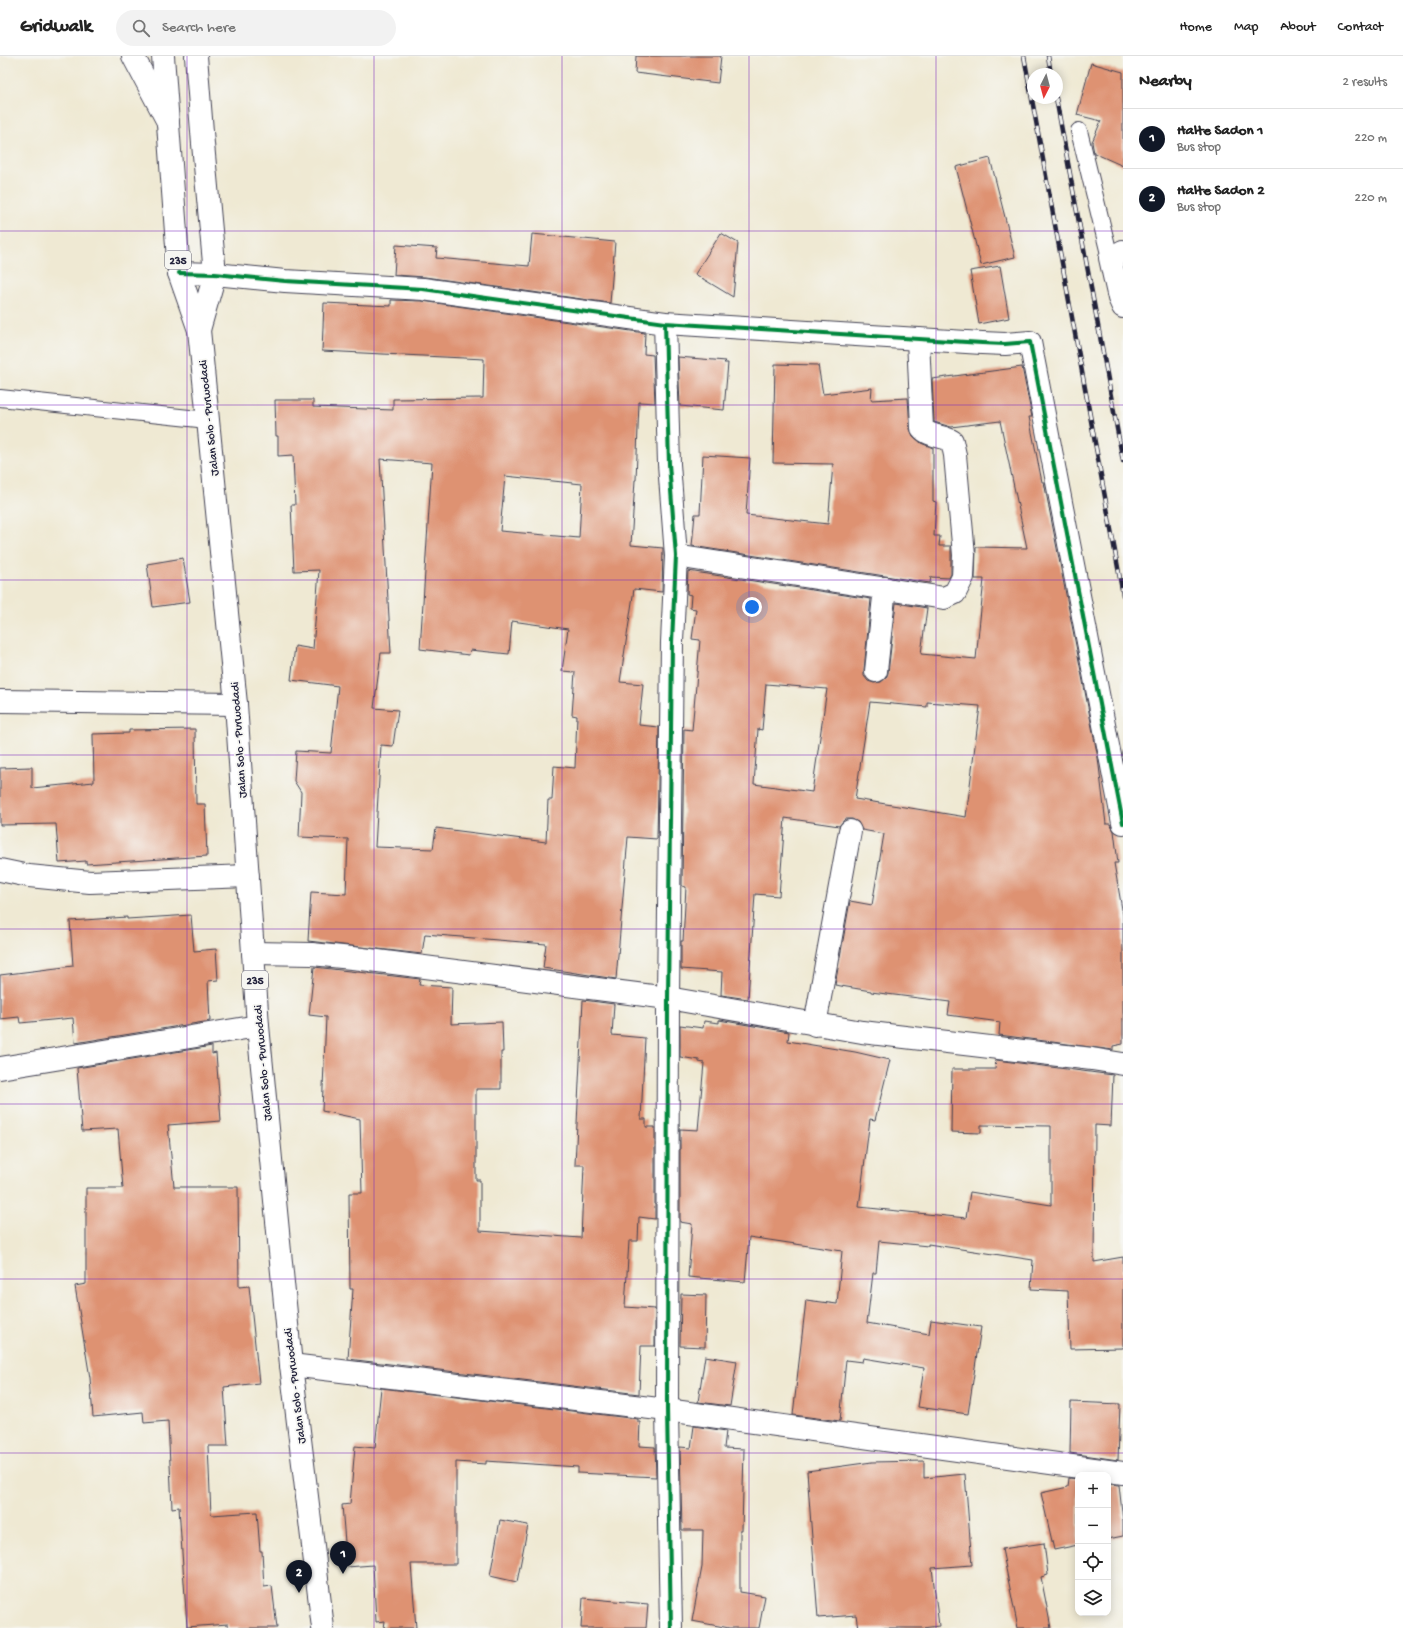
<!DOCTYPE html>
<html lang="en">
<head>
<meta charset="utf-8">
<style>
	:root { --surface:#fff; --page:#f2f2f2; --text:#222; --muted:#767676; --line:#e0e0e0; --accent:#111827 }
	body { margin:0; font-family:"Gochi Hand",sans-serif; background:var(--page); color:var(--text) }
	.controls { position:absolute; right:12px; bottom:12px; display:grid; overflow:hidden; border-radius:8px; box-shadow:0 2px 10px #0003 }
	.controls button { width:36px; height:36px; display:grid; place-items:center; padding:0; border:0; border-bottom:1px solid var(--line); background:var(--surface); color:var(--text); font:20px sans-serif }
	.compass { position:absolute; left:1027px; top:12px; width:36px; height:36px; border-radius:50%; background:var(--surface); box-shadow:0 2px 10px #0003; rotate:186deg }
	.you { position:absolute; left:752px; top:551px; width:14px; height:14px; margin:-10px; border:3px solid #fff; border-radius:50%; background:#1a73e8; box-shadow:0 0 0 6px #1a73e833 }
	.badge { display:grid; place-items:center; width:26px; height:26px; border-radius:50%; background:var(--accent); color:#fff; font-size:13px; font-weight:700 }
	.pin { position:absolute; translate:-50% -33px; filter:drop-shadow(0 1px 2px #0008) }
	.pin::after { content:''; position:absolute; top:21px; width:14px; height:12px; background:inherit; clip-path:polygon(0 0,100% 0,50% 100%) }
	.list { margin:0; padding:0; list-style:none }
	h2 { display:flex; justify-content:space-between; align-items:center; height:52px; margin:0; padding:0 16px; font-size:17px }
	h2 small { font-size:13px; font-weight:400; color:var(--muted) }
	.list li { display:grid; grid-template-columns:26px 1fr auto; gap:12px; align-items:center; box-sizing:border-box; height:60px; padding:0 16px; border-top:1px solid var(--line) }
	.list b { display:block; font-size:15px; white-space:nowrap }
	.list p { margin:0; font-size:13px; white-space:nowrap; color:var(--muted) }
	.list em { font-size:13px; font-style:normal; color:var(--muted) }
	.icon { flex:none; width:22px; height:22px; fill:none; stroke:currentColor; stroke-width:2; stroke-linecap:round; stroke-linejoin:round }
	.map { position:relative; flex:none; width:1123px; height:1572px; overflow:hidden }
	header { display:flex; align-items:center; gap:24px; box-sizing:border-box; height:56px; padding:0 20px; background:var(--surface); border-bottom:1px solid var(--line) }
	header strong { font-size:19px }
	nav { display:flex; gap:22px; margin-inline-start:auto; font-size:14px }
	.search { width:280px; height:36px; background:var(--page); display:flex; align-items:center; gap:10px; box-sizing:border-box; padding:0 14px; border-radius:22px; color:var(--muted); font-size:15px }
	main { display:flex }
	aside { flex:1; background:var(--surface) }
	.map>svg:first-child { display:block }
	.building { fill:#de9272; fill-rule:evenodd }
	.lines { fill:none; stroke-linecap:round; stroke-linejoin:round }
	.lane-casing { stroke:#414052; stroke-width:18 }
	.street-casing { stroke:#414052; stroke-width:24 }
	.primary-casing { stroke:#414052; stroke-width:24 }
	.highway-casing { stroke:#414052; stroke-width:24 }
	.lane { stroke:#fff; stroke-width:16 }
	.street { stroke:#fff; stroke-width:22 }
	.primary { stroke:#fff; stroke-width:22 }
	.highway { stroke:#fff; stroke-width:22 }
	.rail-casing { stroke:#22223b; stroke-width:4.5 }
	.rail { stroke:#f6f6f2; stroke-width:3; stroke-dasharray:9; stroke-linecap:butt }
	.cycleway-casing { stroke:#f6f6f2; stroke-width:6 }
	.cycleway { stroke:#00873e; stroke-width:4 }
	.grid { fill:none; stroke:#7b2cbf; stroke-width:1; stroke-opacity:0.55 }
	.labels { text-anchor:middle; stroke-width:3.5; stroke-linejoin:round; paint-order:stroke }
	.shield { fill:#f6f6f2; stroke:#626272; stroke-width:1 }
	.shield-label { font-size:11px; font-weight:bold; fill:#22223b }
	.street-label { font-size:12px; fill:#22223b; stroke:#f6f6f2 }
</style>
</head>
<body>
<header>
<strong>Gridwalk</strong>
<div class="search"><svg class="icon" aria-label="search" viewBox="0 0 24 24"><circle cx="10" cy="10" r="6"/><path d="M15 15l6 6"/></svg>Search here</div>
<nav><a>Home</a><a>Map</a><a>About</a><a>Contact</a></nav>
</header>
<main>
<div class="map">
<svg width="1123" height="1572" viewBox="0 0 1123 1572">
	<rect width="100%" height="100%" fill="#f6f6f2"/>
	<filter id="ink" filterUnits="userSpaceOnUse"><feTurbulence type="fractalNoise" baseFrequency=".025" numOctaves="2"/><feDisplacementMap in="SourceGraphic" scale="8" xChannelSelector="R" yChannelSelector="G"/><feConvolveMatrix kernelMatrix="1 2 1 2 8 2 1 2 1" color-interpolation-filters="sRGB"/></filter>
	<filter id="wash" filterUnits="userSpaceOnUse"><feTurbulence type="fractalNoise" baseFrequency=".012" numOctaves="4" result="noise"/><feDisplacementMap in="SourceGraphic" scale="16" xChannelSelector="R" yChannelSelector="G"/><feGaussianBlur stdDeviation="0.9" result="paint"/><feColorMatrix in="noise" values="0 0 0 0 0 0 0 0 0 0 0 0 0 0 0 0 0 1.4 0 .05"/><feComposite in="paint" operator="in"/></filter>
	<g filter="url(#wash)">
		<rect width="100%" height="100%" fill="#efe9d3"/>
		<g id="blocks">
			<!-- building -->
			<g class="building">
				<polygon points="636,0 721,0 718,27 635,17"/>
				<polygon points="1091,7 1123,16 1123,110 1094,97 1092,86 1101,65 1077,59"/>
				<polygon points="990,102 1015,201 981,209 956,111"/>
				<polygon points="721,177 738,187 733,241 695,218"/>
				<polygon points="532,178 615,186 610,247 425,221 394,219 396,189 437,192 436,202 529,210"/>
				<polygon points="1000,210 1009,262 979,268 970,215"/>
				<path d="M391 244 422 245 645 277 644 298 653 299 655 347 639 346 636 424H635L631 489 663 492 662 536 634 533 620 626 643 628 639 669 659 671 657 783 628 781 616 923 543 912 546 888 425 878 422 898 308 885 311 836 346 838 348 783 299 781 301 736 294 725 296 695 331 697 338 630 291 624 295 590 313 593 319 514 294 515 291 449H295L293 399 278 400V380H276L275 344H313V351L393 354V343L483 342 484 303 322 295 324 247 391 250ZM380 403 432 407 420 593 469 599 470 594 509 598 512 565 568 573 562 615 575 616 572 659 577 660 575 712 554 710 552 744H548L546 786 436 772 433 793 375 791 381 689 393 690 398 654 374 652 381 597H391ZM505 420 582 428 579 482 500 475Z"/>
				<polygon points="678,301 726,305 724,307 728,307 724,354 680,350"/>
				<polygon points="775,308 818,309 823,338 872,332 871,344 908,342 910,373 913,380 921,387 933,392 933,445 936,446 934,480 940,480 939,490 951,490 951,518 949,522 931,521 930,527 692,490 695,458 700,458 703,399 750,402 746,459 828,468 833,408 773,407"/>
				<path d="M1022 311 1032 361H1029L1042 426H1044L1098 702 1106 768H1110L1114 775 1118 807H1114L1123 859V988L1113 990V994L999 979 1000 966 948 959 950 946 871 936V935L835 929 850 845 872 849 884 778 862 774 858 766 852 763H845L839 770 785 762 779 840 755 838 748 943 721 939 722 916 681 913V885H683L686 831 682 830 684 673 692 674 700 584 692 583 696 553 690 552 691 539 687 538 688 515 871 543 864 614V620L868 625 874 627 881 626 886 622 888 617 896 547 927 552 921 598 976 603 984 523H975L976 491 1027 492 1000 365 951 371 934 366 932 323ZM766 628 827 633 812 736 754 728 758 673 762 674ZM870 646 927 651V646L980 650 966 761 855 743Z"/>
				<polygon points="183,502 190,546 153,551 147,508"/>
				<polygon points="195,673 196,748 205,748 207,800 86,808 86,805 59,807 56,768 0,769 0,712 32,711 32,732 94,726 93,678 129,677 129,674"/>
				<polygon points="191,859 194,895 216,893 218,924 208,925 210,965 75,987 73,962 20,967 19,961 0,963 0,919 73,910 70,865 127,861 127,863"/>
				<polygon points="314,911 420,923 419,929 452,931 451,968 502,966 503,996 501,996 501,1033 476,1033 476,1124 480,1124 480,1175 581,1182 584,1109 575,1109 583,944 614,948 612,979 645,982 641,1063 646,1063 646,1071 655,1071 655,1163 639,1161 638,1185 629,1185 625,1251 655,1253 655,1290 641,1290 639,1338 348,1303 353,1233 350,1233 349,1137 362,1137 360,1063 322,1055 326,961 309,959"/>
				<polygon points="719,964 789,976 788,985 855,996 890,1004 875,1064 870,1063 859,1151 966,1162 970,1136 1051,1149 1051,1070 981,1069 981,1077 951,1076 952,1013 995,1013 996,1004 1113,1019 1111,1070 1095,1069 1094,1206 1123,1201 1123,1292 1070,1293 1068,1235 1031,1233 1033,1204 928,1188 928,1190 879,1185 876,1217 873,1217 867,1267 929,1278 931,1264 981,1271 968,1358 918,1351 924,1312 863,1302 862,1306 846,1304 840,1365 793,1359 806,1244 837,1248 842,1195 749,1181 745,1226 688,1221 692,1168 680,1166 680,1073 698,1074 704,1007 699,1006 699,1004 680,1001 680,969 703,972 704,965 719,967"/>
				<polygon points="212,990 212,998 216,997 221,1065 168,1069 174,1131 238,1131 239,1231 249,1230 259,1327 224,1331 228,1390 208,1390 211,1459 257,1456 260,1495 262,1495 264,1531 272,1530 277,1572 228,1572 228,1568 187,1571 179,1451 172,1452 168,1365 144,1367 143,1356 93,1361 90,1322 75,1230 86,1228 86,1132 123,1132 118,1073 82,1075 77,1012"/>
				<polygon points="681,1238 706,1239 705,1291 680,1290"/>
				<polygon points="705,1300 737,1305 730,1350 698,1346"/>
				<polygon points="381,1332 638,1363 638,1366 640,1366 639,1390 655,1391 656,1421 578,1417 578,1411 486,1405 486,1408 456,1406 456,1508 411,1508 416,1572 384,1572 385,1565 376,1566 373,1509 347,1511 342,1449 350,1448 355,1390 375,1392"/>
				<polygon points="1071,1346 1120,1348 1118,1404 1070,1397"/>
				<polygon points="694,1370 726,1375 724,1392 744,1393 742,1474 740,1474 740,1536 765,1540 759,1572 729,1572 692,1565 702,1511 703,1474 682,1474 680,1391 691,1392"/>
				<polygon points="924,1405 924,1422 965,1418 972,1509 932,1512 939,1570 922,1572 858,1572 856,1559 818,1562 807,1415 872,1406"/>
				<polygon points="1069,1422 1078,1423 1078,1489 1054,1494 1041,1437 1068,1431"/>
				<polygon points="1108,1428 1119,1429 1123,1465 1123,1480 1108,1483"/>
				<polygon points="500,1464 528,1469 517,1526 490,1520"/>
				<polygon points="1044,1487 1048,1519 1041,1521 1051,1572 1018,1572 1002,1493"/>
				<polygon points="583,1542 648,1548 646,1572 581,1572"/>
			</g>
		</g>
	</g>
	<g filter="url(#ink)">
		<use href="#blocks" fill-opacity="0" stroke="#414052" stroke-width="1"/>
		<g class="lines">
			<!-- lane casing -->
			<g class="lane-casing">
				<g id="lane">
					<polyline points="1079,75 1110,202"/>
					<polyline points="0,342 208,364"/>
				</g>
			</g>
			<!-- street casing -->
			<g class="street-casing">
				<g id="street">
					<polyline points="1123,195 1110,202 1119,242 1123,251"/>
					<polyline points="179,217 215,218 285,225 423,233 665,267 982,287 1005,288 1030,286 1123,767"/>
					<polyline points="665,267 669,408 676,500 672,586 668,942 667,1354 671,1572"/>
					<path d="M676 500 944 542 955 537 963 521 964 499 955 399 952 385C943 380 928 380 922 372L918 283"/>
					<polyline points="876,615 885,532"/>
					<polyline points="0,645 236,648"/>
					<polyline points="0,814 29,820 90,826 248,820"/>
					<polyline points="253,897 312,898 362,903 668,942 862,976 1092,1003 1123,1008"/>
					<polyline points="815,969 850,775"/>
					<polyline points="0,1012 258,970"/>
					<polyline points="291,1309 667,1354 1123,1417"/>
				</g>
			</g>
			<!-- primary casing -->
			<g class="primary-casing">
				<g id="primary">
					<polyline points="163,0 179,217 199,274 208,364 236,648 258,970 291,1309 323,1572"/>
					<polyline points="196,0 203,88 215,218 199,274"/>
				</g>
			</g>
			<!-- highway casing -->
			<g class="highway-casing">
				<polyline id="highway" points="133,0 168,66"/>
			</g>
			<!-- lane -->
			<use href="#lane" class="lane"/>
			<!-- street -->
			<use href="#street" class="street"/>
			<!-- primary -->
			<use href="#primary" class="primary"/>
			<!-- highway -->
			<use href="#highway" class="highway"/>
			<!-- rail casing -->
			<g class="rail-casing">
				<g id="rail">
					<polyline points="1024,0 1123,539"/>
					<polyline points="1048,0 1051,18"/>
					<polyline points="1056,42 1123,405"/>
				</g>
			</g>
			<!-- rail -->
			<use href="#rail" class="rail"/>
			<!-- cycleway casing -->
			<g class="cycleway-casing">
				<g id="cycleway">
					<polyline points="179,217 215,218 285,225 423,233 665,267 982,287 1005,288 1030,286 1123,767"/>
					<polyline points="665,267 669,408 676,500 672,586 668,942 667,1354 671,1572"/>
				</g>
			</g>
			<!-- cycleway -->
			<use href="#cycleway" class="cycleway"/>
		</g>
	</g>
	<!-- grid -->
	<path class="grid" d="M187 0V1572M374 0V1572M562 0V1572M749 0V1572M936 0V1572M0 175H1123M0 349H1123M0 524H1123M0 699H1123M0 873H1123M0 1048H1123M0 1223H1123M0 1397H1123"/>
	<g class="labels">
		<!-- shield labels -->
		<g class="shield">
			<rect x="165" y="195" width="26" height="18" rx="3"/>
			<rect x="242" y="915" width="26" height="18" rx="3"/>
		</g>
		<g class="shield-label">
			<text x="178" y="208">235</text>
			<text x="255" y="928">235</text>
		</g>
		<!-- street labels -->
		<g class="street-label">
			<text transform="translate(208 362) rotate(-96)" y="4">Jalan Solo - Purwodadi</text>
			<text transform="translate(238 684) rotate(-94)" y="4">Jalan Solo - Purwodadi</text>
			<text transform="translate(262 1007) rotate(-95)" y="4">Jalan Solo - Purwodadi</text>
			<text transform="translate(294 1330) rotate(-97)" y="4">Jalan Solo - Purwodadi</text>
		</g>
	</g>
</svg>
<div class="controls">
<button>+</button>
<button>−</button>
<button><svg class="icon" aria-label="locate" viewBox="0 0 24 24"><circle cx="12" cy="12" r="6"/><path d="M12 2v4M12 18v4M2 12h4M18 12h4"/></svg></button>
<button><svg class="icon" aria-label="layers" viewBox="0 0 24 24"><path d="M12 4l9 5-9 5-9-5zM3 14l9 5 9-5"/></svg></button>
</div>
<svg class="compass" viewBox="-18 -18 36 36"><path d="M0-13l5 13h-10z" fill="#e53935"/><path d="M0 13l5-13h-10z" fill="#767676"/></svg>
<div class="you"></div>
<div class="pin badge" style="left:343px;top:1518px">1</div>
<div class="pin badge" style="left:299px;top:1537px">2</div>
</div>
<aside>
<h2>Nearby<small>2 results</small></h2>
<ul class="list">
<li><span class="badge">1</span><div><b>Halte Sadon 1</b><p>Bus stop</p></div><em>220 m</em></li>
<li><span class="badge">2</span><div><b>Halte Sadon 2</b><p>Bus stop</p></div><em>220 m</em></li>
</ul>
</aside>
</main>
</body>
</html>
